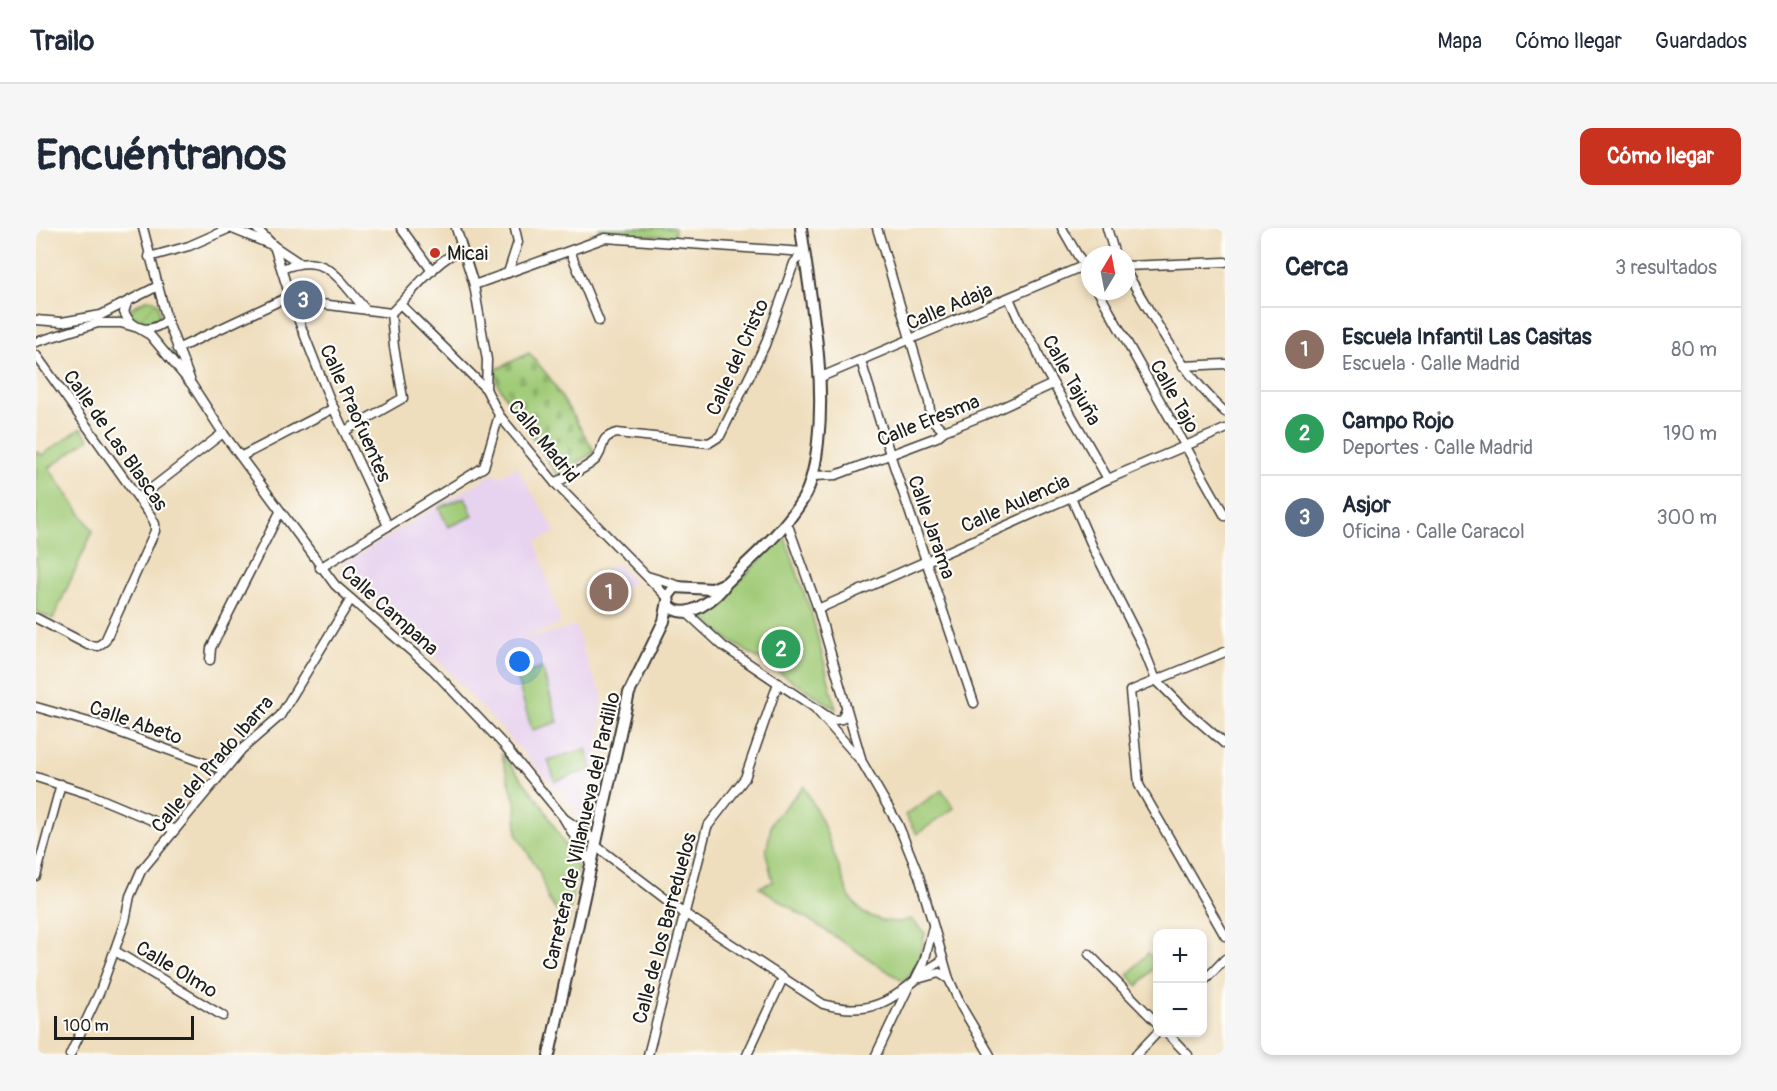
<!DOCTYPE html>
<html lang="es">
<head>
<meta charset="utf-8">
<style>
	:root { --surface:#fff; --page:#f6f6f7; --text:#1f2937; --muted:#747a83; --line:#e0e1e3; --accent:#c8321e }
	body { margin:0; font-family:Pangolin,sans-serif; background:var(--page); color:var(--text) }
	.controls { position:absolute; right:18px; bottom:18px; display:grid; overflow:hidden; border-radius:12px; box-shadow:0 3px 9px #0003 }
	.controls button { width:54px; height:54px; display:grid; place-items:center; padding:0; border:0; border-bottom:2px solid var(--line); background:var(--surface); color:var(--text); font:30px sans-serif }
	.compass { position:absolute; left:1045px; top:18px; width:54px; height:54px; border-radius:50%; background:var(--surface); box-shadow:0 3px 9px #0003; rotate:10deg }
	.scale { position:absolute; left:18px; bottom:15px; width:140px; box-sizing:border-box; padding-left:6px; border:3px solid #1c1c1c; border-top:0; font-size:16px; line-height:21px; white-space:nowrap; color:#1c1c1c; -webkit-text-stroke:4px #fdfcf7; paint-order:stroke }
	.you { position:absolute; left:484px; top:434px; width:21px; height:21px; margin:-15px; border:4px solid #fff; border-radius:50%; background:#1a73e8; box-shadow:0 0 0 9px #1a73e833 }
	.badge { display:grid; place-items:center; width:39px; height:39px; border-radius:50%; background:var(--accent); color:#fff; font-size:20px; font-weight:700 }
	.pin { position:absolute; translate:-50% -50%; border:3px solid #fff; box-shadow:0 2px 6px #0006 }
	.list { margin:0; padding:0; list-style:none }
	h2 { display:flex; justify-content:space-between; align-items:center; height:78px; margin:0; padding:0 24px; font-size:26px }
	h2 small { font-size:20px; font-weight:400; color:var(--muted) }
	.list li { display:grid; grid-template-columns:39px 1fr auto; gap:18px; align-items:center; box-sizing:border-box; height:84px; padding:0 24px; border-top:2px solid var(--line) }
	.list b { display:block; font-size:22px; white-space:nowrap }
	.list p { margin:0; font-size:20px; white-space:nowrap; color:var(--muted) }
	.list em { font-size:20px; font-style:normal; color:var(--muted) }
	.map { position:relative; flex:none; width:1189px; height:827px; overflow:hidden; border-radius:12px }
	header { display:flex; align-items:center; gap:36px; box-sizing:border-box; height:84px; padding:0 30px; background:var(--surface); border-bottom:2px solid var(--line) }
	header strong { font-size:28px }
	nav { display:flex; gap:33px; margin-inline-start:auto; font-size:21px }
	.intro { display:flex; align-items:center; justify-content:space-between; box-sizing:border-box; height:144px; padding:0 36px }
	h1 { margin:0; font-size:42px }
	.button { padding:15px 27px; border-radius:12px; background:var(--accent); color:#fff; font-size:21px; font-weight:700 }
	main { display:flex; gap:36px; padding:0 36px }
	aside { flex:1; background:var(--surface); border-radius:12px; box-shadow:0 3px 9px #0003 }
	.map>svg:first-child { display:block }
	.built { fill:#e7d2ef }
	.green { fill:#a0cb77; stroke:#5e744a; stroke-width:1.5 }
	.cemetery { fill:url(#cemetery-stones); stroke:#5e744a; stroke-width:1.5 }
	.garden { fill:url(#garden-furrows); stroke:#5e744a; stroke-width:1.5 }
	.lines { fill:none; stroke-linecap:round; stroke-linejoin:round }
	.minor-casing { stroke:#3c3934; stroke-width:11 }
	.tertiary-casing { stroke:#3c3934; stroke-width:14 }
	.minor { stroke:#fff; stroke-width:8 }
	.tertiary { stroke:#fff; stroke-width:10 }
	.poi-dot { fill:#c8321e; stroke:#fdfcf7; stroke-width:2 }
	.labels { text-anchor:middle; stroke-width:4.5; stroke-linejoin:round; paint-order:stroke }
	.poi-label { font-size:20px; fill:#1c1c1c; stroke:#fdfcf7; text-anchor:start }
	.street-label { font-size:20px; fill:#1c1c1c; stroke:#fdfcf7 }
</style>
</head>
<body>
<header>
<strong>Trailo</strong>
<nav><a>Mapa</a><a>Cómo llegar</a><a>Guardados</a></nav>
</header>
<div class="intro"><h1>Encuéntranos</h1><a class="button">Cómo llegar</a></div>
<main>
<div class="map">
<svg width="1189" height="827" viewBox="0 0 1189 827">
	<defs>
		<pattern id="cemetery-stones" width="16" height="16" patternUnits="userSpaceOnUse" patternTransform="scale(1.5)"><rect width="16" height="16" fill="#a0cb77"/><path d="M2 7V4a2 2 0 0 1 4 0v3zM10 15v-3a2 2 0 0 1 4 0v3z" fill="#89ae66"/></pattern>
		<pattern id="garden-furrows" width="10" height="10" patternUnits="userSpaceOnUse" patternTransform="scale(1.5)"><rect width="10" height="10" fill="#a0cb77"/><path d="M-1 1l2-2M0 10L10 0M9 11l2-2" fill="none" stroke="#89ae66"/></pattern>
	</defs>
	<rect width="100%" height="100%" fill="#fdfcf7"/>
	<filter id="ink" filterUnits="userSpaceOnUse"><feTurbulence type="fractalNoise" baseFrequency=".0167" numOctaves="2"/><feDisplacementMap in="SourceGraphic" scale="12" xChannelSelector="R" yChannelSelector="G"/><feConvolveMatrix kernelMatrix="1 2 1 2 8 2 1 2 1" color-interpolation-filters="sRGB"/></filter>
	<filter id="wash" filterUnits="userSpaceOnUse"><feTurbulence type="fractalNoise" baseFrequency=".008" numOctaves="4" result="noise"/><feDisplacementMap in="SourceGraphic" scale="24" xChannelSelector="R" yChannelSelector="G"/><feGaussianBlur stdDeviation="1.35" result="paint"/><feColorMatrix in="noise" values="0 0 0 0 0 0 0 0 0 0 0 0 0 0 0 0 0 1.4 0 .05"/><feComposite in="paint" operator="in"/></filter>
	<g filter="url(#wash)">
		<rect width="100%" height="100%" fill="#efdebd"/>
		<!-- built -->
		<g class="built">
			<polygon points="480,238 520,304 500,314 525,395 482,413 540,398 553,440 567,468 565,477 559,588 546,589 402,432 304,346 304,338 392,284 457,246 465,248"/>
			<polygon points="581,335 597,354 570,374 556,354 566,343"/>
		</g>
		<!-- green -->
		<g class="green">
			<polygon points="563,0 639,0 638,9 570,5 566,6"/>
			<polygon points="45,200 53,211 13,240 57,303 17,391 0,383 0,223 6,227"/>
			<polygon points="429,269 437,288 412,299 403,280"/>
			<polygon points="748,307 776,387 800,481 693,412 665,388 665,384 699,358"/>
			<polygon points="506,440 522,494 496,502 480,448"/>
			<polygon points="550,521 556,541 519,553 512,532"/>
			<polygon points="465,525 506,577 542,640 531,697 512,671 503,643 481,607 480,577"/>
			<polygon points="768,558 786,593 814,670 827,685 847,693 863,694 875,691 889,705 882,736 868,754 723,659 737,654 730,625 736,593"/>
			<polygon points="906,562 918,580 881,606 869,587"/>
			<polygon points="1112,725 1121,736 1102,758 1092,747"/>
		</g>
		<!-- cemetery -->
		<polygon class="cemetery" points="493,125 514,150 559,224 521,247 462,157 459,142"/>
		<!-- garden -->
		<polygon class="garden" points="111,71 118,72 122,76 125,92 120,97 110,94 94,86 93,81"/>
	</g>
	<g filter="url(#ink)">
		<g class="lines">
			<!-- minor casing -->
			<g class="minor-casing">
				<g id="minor">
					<polyline points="107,0 131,92 154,151"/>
					<polyline points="220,0 238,18 262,34"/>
					<polyline points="365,0 396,43"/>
					<polyline points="420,0 438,57 451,132 450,161 463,187 519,255 632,370"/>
					<polyline points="841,0 893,174 895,191 908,203"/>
					<polyline points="1026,0 1054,49"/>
					<polyline points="1071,0 1079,27"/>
					<polyline points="534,23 563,93"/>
					<polyline points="113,29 153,18 194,0 238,18 257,78 296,177 352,298"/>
					<polyline points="1090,38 1189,34"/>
					<path d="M246 41C291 22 303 52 330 82"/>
					<path d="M1090 44C1120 92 1146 146 1189 184"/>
					<polyline points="472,45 482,14 479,1"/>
					<polyline points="438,57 569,10 768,24"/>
					<polyline points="1062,63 1189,288"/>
					<polyline points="973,70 985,97 1000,120 1007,138 1072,251"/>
					<path d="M91 75 88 84C97 104 116 105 131 92"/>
					<polyline points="364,76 450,161"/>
					<path d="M257 78 285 76 355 85C374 67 401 30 426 22"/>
					<polyline points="0,92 26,94 65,87 122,58"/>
					<polyline points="0,114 62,95 85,95 102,100 114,107 156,157 187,205 299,357 397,442 467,516 527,589 556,638"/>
					<polyline points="141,121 254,68"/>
					<polyline points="0,127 115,288 119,296 119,303 69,413 62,418 52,417 0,390"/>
					<polyline points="825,133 854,226 938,475"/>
					<polyline points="1147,138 1189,136"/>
					<polyline points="785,149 1054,35"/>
					<polyline points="309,203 367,170 358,119 355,85"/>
					<polyline points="206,228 298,180"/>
					<polyline points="777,248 800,247 901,209 908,203 956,184 1017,156"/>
					<path d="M519 255C530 249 554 239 561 230 570 217 562 210 581 205L673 215 684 208 729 117 758 35 768 24"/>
					<polyline points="1035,269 1058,322 1106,417 1120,452 1152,484 1189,516"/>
					<polyline points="103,270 187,205"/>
					<polyline points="750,295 753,300 782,381 825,530"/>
					<polyline points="284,340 448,239 463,187"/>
					<polyline points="611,348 644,358"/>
					<polyline points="782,381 1035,269 1072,251 1189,201"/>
					<polyline points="650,384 687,418 794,490 799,492 806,491 810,481"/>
					<polyline points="1189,424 1094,463 1103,557 1189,708"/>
					<polyline points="174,432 175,420 244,284"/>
					<polyline points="0,479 63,497 188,542"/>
					<polyline points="778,479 826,534 862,596 883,648 913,751 925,778 954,827"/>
					<polyline points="0,549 53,566 139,602"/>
					<polyline points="529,591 561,613"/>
					<path d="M560 618 648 685 787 776C833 789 854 774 888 745 894 739 901 737 907 731"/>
					<polyline points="0,648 25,556"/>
					<polyline points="79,723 187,788"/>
					<polyline points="1053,726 1122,796"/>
					<polyline points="880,750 888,734 897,699"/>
					<polyline points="885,750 903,745 913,751"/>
					<polyline points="1166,755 1189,731"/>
					<polyline points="1130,804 1152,827"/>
					<polyline points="34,827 64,763 89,693 94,668 105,643 206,521 244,488 315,371"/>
					<polyline points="612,827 671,599 709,550 742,455"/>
					<polyline points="711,827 747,750"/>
					<polyline points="840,827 873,758"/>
					<polyline points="1100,827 1122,804"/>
				</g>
			</g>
			<!-- tertiary casing -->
			<g class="tertiary-casing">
				<g id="tertiary">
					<path d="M690 355 676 361 639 359 632 368 633 377C648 396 682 370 690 355 717 329 748 303 767 271 777 254 780 232 782 214 790 142 774 71 765 0"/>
					<polyline points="513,827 593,465 628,393 632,373"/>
				</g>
			</g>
			<!-- minor -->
			<use href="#minor" class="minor"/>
			<!-- tertiary -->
			<use href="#tertiary" class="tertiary"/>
		</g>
	</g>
	<!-- markers -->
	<circle class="poi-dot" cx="399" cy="25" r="6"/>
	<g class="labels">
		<!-- poi labels -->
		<g class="poi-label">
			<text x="411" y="32">Micai</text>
		</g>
		<!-- street labels -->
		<g class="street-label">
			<text transform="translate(913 78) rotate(-23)" y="7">Calle Adaja</text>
			<text transform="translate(701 129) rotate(-66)" y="7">Calle del Cristo</text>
			<text transform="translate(1036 152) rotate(61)" y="7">Calle Tajuña</text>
			<text transform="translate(1139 168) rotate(61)" y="7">Calle Tajo</text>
			<text transform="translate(320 185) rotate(66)" y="7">Calle Praofuentes</text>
			<text transform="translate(892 192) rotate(-22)" y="7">Calle Eresma</text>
			<text transform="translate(80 212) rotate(55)" y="7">Calle de Las Blascas</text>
			<text transform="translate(508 213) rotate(51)" y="7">Calle Madrid</text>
			<text transform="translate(979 275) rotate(-24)" y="7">Calle Aulencia</text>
			<text transform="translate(896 299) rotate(71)" y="7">Calle Jarama</text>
			<text transform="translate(354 382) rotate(42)" y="7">Calle Campana</text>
			<text transform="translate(100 494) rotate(19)" y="7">Calle Abeto</text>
			<text transform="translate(176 536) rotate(-49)" y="7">Calle del Prado Ibarra</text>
			<text transform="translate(545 603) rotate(-77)" y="7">Carretera de Villanueva del Pardillo</text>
			<text transform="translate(628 700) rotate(-75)" y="7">Calle de los Barreduelos</text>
			<text transform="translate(141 741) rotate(31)" y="7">Calle Olmo</text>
		</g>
	</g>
</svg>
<div class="controls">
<button>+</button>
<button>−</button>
</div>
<svg class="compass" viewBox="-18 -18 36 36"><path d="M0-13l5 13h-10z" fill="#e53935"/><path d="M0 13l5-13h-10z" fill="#747a83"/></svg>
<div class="scale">100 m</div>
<div class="you"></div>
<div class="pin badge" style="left:573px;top:364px;background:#8d6e63">1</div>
<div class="pin badge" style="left:745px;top:421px;background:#2e9e5b">2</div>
<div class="pin badge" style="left:267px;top:72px;background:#5c6f8a">3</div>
</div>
<aside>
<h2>Cerca<small>3 resultados</small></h2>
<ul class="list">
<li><span class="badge" style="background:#8d6e63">1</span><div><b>Escuela Infantil Las Casitas</b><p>Escuela · Calle Madrid</p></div><em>80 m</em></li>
<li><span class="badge" style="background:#2e9e5b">2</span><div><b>Campo Rojo</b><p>Deportes · Calle Madrid</p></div><em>190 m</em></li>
<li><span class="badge" style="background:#5c6f8a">3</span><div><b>Asjor</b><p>Oficina · Calle Caracol</p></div><em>300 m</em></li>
</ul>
</aside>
</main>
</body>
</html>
